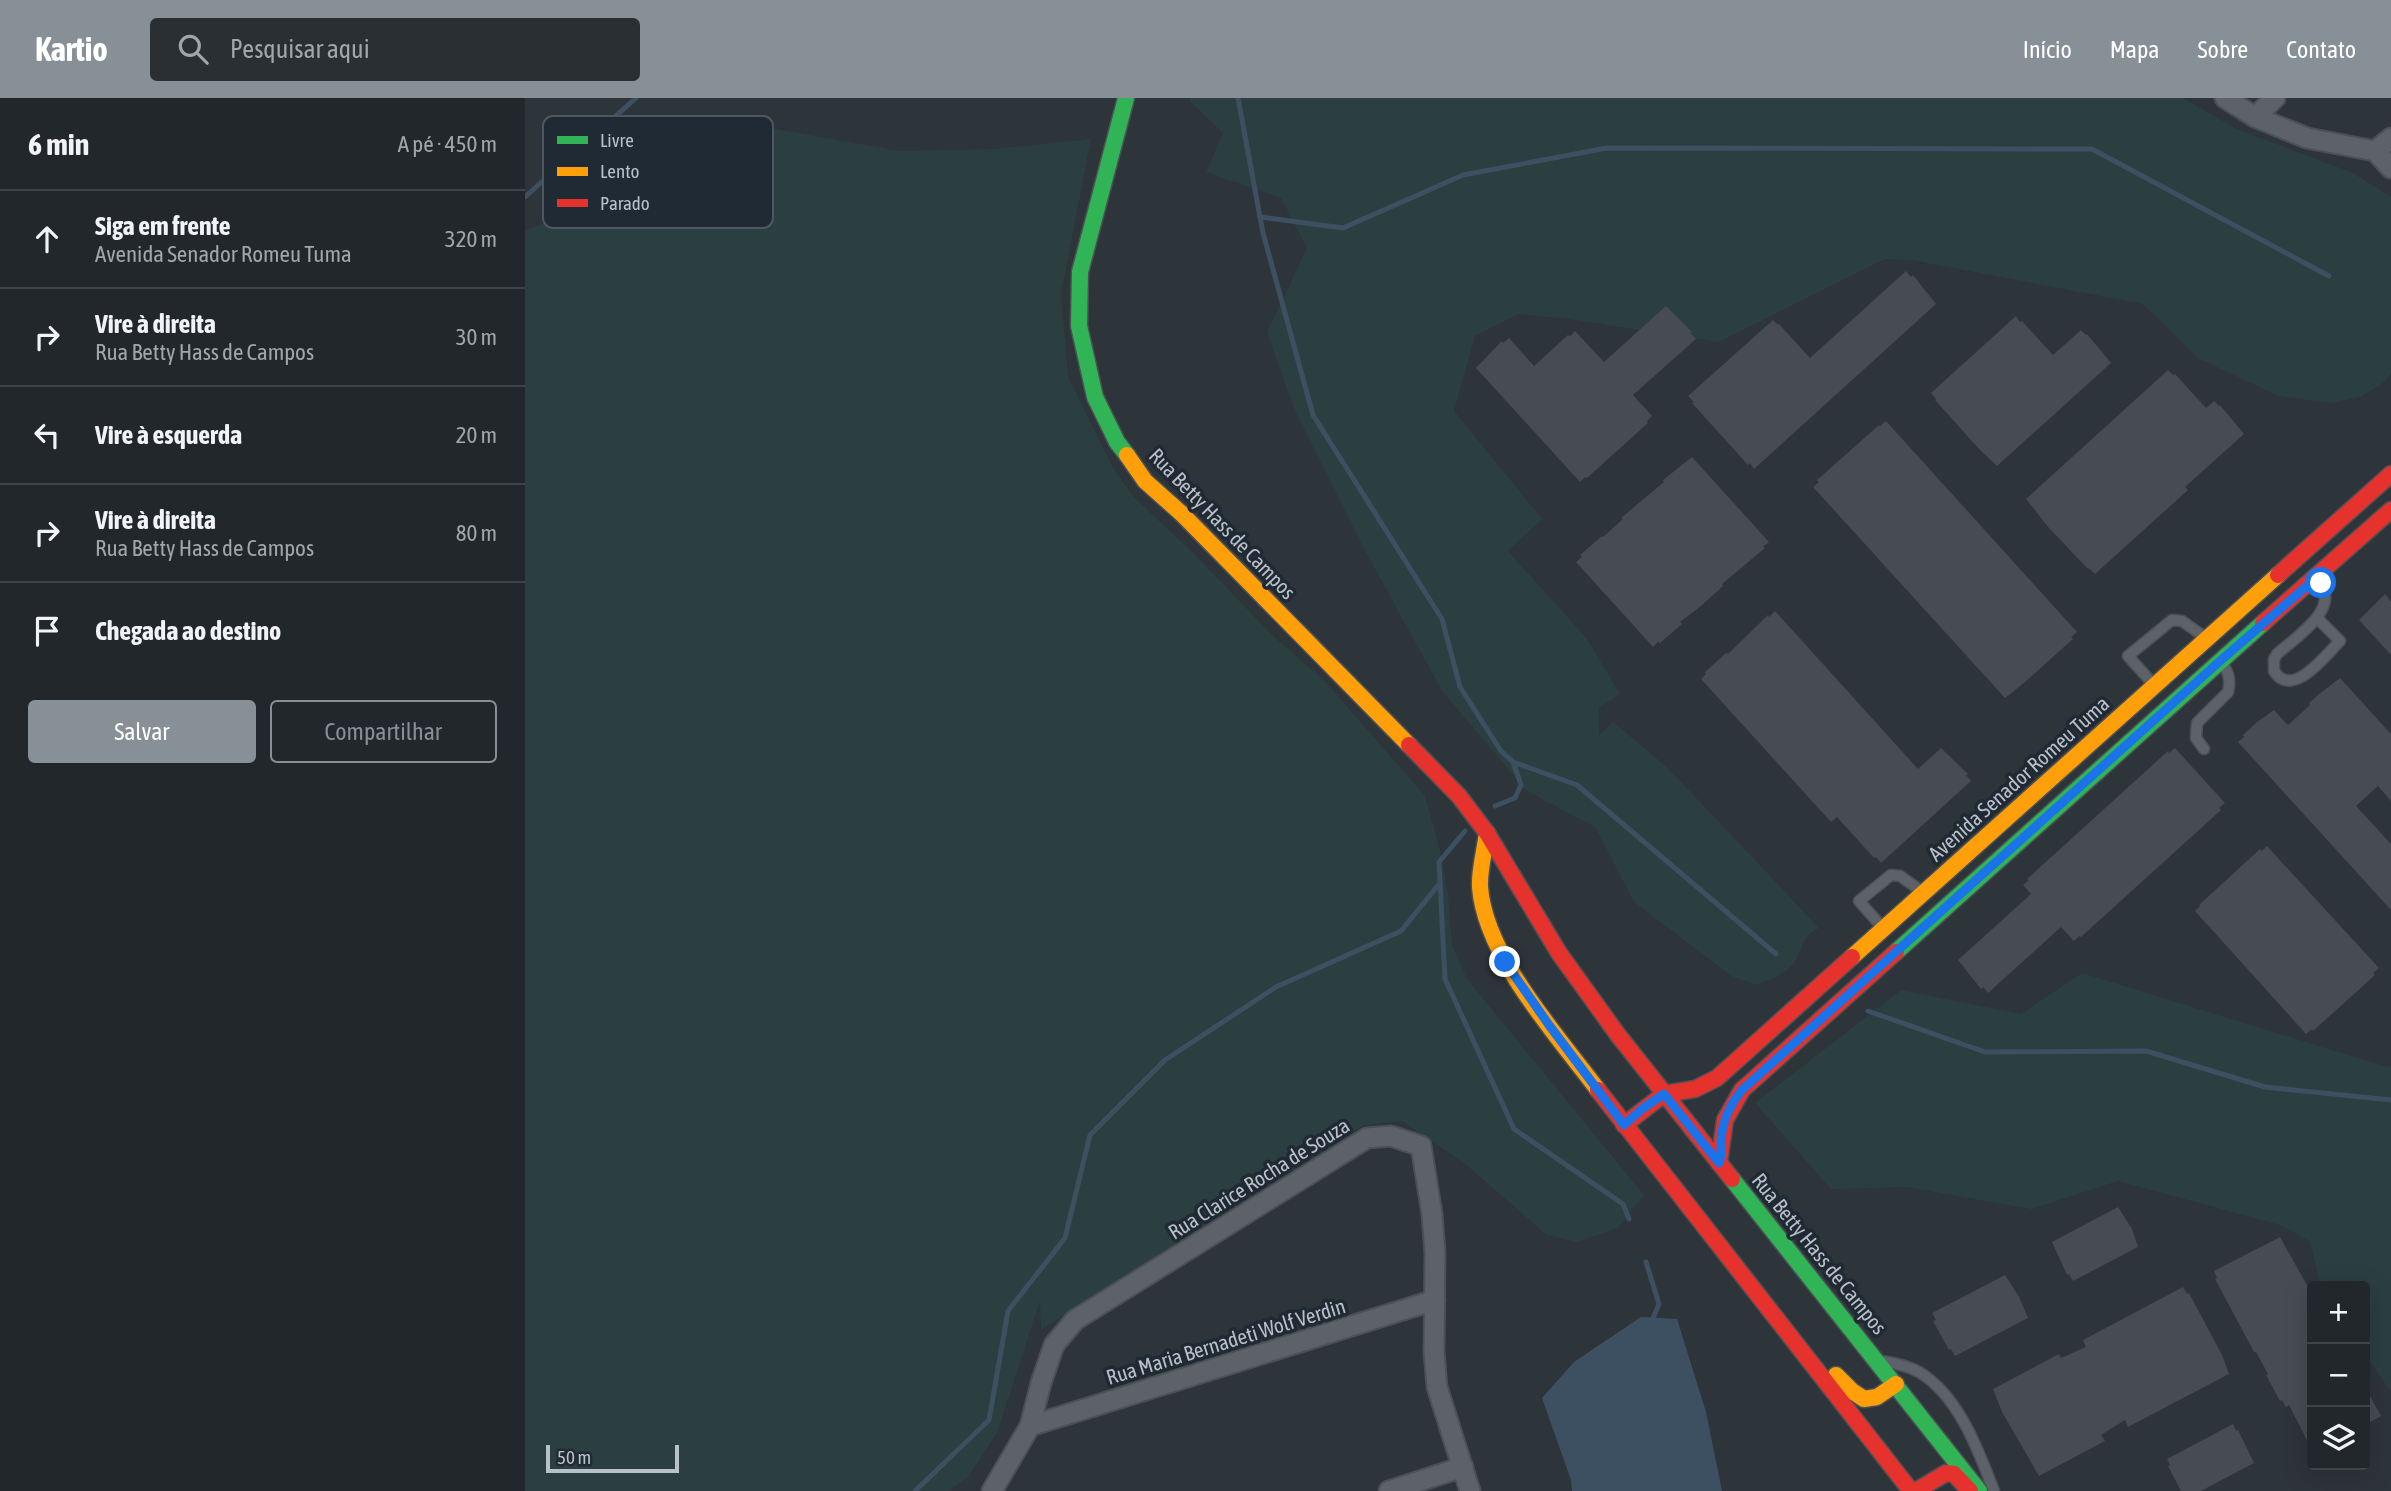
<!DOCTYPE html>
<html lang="pt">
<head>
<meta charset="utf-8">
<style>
	:root { --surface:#22272c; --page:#2a2f34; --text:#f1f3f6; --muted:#a2a5a9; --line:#3f4448; --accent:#878f97 }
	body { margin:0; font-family:"Asap Condensed",sans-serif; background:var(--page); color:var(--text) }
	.controls { position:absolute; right:21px; bottom:21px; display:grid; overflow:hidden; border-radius:7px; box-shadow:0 7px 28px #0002 }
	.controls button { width:63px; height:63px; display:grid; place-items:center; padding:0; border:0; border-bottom:2px solid var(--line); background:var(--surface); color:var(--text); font:35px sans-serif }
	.scale { position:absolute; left:21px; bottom:18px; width:133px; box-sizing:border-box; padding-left:7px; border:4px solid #b8c0c9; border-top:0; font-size:19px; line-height:24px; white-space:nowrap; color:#b8c0c9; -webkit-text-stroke:5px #202a34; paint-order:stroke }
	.stop { position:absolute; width:21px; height:21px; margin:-16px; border:5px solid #1a73e8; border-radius:50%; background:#fff }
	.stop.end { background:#1a73e8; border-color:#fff; box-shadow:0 2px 7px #0008 }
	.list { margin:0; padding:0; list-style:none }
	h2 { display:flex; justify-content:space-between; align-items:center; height:91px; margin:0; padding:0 28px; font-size:30px }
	h2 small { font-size:23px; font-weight:400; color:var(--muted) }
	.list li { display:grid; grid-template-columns:46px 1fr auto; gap:21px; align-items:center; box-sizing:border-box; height:98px; padding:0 28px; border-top:2px solid var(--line) }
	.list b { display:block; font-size:26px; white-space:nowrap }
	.list p { margin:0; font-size:23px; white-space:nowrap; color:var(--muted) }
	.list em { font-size:23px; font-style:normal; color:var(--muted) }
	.actions { display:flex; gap:14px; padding:21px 28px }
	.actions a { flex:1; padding:16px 0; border:2px solid var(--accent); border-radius:7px; text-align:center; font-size:24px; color:var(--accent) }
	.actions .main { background:var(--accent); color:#fff }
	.icon { flex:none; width:38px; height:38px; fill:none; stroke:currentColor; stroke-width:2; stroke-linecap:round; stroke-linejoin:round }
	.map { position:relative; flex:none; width:1866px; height:1393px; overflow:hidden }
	header { display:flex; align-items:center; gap:42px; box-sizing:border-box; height:98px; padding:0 35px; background:var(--accent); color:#fff }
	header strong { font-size:33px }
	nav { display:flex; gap:38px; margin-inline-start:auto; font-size:24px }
	.search { width:490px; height:63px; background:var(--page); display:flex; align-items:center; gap:18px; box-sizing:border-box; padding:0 24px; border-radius:7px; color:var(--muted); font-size:26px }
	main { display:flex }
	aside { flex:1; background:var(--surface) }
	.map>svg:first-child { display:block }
	.green { fill:#2b3f40 }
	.water { fill:#3d5062 }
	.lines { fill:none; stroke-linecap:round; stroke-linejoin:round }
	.stream { stroke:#3d5062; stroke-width:5 }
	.building { fill:#464c51 }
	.lane-casing { stroke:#4a5054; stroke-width:13 }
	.street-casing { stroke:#4a5054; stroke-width:23 }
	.fast-casing { stroke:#4a5054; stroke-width:19 }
	.slow-casing { stroke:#4a5054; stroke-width:19 }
	.jam-casing { stroke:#4a5054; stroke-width:19 }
	.lane { stroke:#5d6268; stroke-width:10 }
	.street { stroke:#5d6268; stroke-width:19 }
	.fast { stroke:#30b455; stroke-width:16 }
	.slow { stroke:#ff9f0a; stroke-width:16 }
	.jam { stroke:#e5322d; stroke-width:16 }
	.route { stroke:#1a73e8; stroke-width:9 }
	.labels { text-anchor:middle; stroke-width:7; stroke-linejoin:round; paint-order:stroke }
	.street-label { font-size:21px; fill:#b8c0c9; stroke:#202a34 }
	.key { fill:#202a34; stroke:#4e5761; stroke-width:2 }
	.key-label { font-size:19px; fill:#b8c0c9 }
</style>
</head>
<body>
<header>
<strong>Kartio</strong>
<div class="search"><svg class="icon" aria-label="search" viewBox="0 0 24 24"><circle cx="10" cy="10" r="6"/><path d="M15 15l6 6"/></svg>Pesquisar aqui</div>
<nav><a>Início</a><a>Mapa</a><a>Sobre</a><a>Contato</a></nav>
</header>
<main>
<aside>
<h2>6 min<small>A pé · 450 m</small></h2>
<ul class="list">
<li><svg class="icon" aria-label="ahead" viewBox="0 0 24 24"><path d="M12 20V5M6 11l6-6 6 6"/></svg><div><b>Siga em frente</b><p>Avenida Senador Romeu Tuma</p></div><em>320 m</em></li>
<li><svg class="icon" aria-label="right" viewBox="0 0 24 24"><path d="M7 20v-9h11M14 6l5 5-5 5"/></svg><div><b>Vire à direita</b><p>Rua Betty Hass de Campos</p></div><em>30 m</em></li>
<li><svg class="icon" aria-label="left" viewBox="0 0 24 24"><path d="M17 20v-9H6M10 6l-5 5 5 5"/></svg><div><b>Vire à esquerda</b></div><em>20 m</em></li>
<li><svg class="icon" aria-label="right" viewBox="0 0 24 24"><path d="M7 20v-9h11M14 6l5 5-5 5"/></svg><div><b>Vire à direita</b><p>Rua Betty Hass de Campos</p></div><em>80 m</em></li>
<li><svg class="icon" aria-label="arrive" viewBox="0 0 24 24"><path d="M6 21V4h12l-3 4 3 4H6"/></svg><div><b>Chegada ao destino</b></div></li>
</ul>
<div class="actions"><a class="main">Salvar</a><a>Compartilhar</a></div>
</aside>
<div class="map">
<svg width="1866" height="1393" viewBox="0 0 1866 1393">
	<rect width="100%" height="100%" fill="#2d343a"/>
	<!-- green -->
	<g class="green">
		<path d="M666 0H1658L1710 30 1828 75 1866 99V276L1857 286 1835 299 1807 305 1753 298 1673 260 1618 206 1386 162 1360 161 1194 244 1044 221 994 216 950 238 929 313 1017 421 983 453 1063 542 1095 596 1074 610V637L1088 624 1142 669 1294 830C1277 839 1280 844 1272 860 1264 875 1246 882 1231 887L1208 879 1109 804 1070 729 1002 693 917 593 837 447 770 313 742 234 782 150 756 100 681 74 698 35 665 3Z"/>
		<polygon points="239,29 375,53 470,51 566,41 536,196 543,278 587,368 608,398 670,457 748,538 798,581 900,698 914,748 923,796 927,847 942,881 1119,1097 1093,1130 1052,1144 1022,1137 939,1065 877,1023 839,1027 516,1232 515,1203 472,1335 443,1379 424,1393 0,1393 0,133 26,122 75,79 109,36 152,37"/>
		<polygon points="1557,875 1862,969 1866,968 1866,1294 1840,1256 1840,1188 1798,1188 1794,1181 1785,1143 1755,1127 1593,1083 1506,1111 1382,1089 1306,1091 1230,1005 1376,892 1496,916"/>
	</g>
	<!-- water -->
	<polygon class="water" points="1116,1219 1152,1221 1181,1314 1197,1393 1047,1393 1046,1382 1017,1300 1049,1264"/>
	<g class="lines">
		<!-- stream -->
		<g class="stream">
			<polyline points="713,0 738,135 788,317 917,521 935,589 976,653 988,664 996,687 990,700 970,708"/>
			<polyline points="0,99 111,0"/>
			<polyline points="735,119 818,130 938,77 1082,50 1567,51 1804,178"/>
			<polyline points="988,664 1052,687 1251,856"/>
			<polyline points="940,733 914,764 920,881 989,1031 1098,1106 1104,1121"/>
			<polyline points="1343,913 1460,954 1621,953 1740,989 1866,1002"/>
			<polyline points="1121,1164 1134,1206 1126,1225"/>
			<polyline points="390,1393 464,1322 483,1213 540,1140 565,1037 640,962 751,889 876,833 915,785"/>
		</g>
	</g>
	<!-- building -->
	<g class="building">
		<polygon points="1381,173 1386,179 1388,177 1411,206 1229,371 1225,365 1223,367 1167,305 1169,304 1163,298 1248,222 1253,227 1254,226 1285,260"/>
		<polygon points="1141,208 1167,234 1165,235 1171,241 1108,297 1127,318 1122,323 1123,325 1062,380 1060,379 1055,384 951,270 977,243 978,245 984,240 1009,268 1043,237 1045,238 1050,233 1079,264"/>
		<polygon points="1491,218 1495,224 1497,223 1528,257 1556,232 1561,237 1562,236 1586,265 1472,368 1454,351 1410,302 1411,301 1406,295"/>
		<polygon points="1643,272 1648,277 1650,276 1681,310 1689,303 1694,308 1695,307 1719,336 1660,389 1663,392 1570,476 1564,470 1563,471 1524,430 1501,401"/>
		<polygon points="1361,323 1552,534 1546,539 1548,541 1499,585 1480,600 1288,389 1294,384 1292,382 1354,327 1355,328"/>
		<polygon points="1167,359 1244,444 1238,449 1240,450 1197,486 1198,488 1176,508 1155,524 1157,526 1135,545 1133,544 1128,549 1051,464 1057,459 1055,457 1077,438 1078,439 1098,421 1096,420 1139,384 1138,382"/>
		<polygon points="1860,496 1866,504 1866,557 1834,522"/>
		<polygon points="1250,513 1393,671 1416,650 1443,676 1441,677 1446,683 1356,765 1351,759 1349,760 1312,719 1306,724 1176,581 1181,576 1180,574 1201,555 1203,556 1243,517 1244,519"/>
		<polygon points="1815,580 1866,636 1866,703 1853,688 1831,708 1866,746 1866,812 1713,644 1719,639 1718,637 1732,624 1749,612 1763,627 1785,607 1784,605 1793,597"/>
		<polygon points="1650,650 1700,705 1694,710 1696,712 1556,839 1554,838 1549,843 1536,829 1463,895 1458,889 1456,891 1433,862 1506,796 1498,787 1504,782 1502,781 1643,653 1644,655"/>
		<polygon points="1742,748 1854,870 1848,875 1850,877 1828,897 1788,933 1787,931 1781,936 1670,813 1675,808 1674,807 1735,751 1737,753"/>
		<polygon points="1593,1109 1607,1131 1613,1149 1548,1183 1544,1176 1542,1177 1527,1144"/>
		<polygon points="1755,1139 1787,1196 1787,1352 1764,1307 1761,1309 1757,1302 1755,1303 1741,1277 1743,1276 1731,1254 1729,1254 1690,1181 1692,1180 1689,1173"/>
		<polygon points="1480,1177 1494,1199 1503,1220 1430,1258 1426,1251 1424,1252 1408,1223 1411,1222 1407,1215"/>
		<polygon points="1658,1189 1662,1196 1664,1195 1697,1257 1704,1276 1603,1329 1600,1322 1576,1337 1580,1343 1514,1378 1477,1314 1468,1291 1534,1256 1536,1260 1561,1249 1558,1242"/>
		<polygon points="1840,1289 1856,1318 1840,1327"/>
		<polygon points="1708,1326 1711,1333 1713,1332 1729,1365 1676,1393 1656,1393 1643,1368 1645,1367 1642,1361"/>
	</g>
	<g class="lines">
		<!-- lane casing -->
		<g class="lane-casing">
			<g id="lane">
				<path d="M1791 480C1820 509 1772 538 1752 556L1749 561V573C1767 602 1801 557 1815 543L1792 520"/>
				<polyline points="1629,587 1603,558 1647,522 1657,523 1681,540"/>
				<path d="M1679 651 1671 640 1672 625 1703 594C1706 582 1704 573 1695 563"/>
				<polyline points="1358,830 1334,803 1366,777 1375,778 1398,794"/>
				<path d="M1357 1263C1369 1265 1383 1268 1394 1274 1434 1298 1453 1352 1469 1393"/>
			</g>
		</g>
		<!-- street casing -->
		<g class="street-casing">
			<g id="street">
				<polyline points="1700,0 1730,19 1782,40 1850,53 1866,70"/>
				<polyline points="1730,19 1750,0"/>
				<polyline points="1850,53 1866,40"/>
				<polyline points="505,1328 910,1202"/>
				<polyline points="467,1393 505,1328 516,1285 529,1247 550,1222 842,1040 866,1038 896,1048 907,1116 910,1155 909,1254 912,1289 945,1393"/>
				<polyline points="864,1393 938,1369"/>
			</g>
		</g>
		<!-- fast casing -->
		<g class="fast-casing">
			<g id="fast">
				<polyline points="601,0 555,174 554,228 570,299 592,344 602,357"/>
				<polyline points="1371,854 1738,525"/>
				<polyline points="1207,1081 1454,1393"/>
			</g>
		</g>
		<!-- slow casing -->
		<g class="slow-casing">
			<g id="slow">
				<polyline points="602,357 620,383 657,416 884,647"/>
				<path d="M962 735C960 752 954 772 955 789 960 858 1032 937 1073 992"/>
				<polyline points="1327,859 1753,477"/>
				<polyline points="1311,1277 1327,1293 1339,1301 1352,1299 1371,1286"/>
			</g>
		</g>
		<!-- jam casing -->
		<g class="jam-casing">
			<g id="jam">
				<polyline points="1753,477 1866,376"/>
				<polyline points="1738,525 1866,412"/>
				<polyline points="884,647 934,698 962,735 1034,855 1093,937 1207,1081"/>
				<polyline points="1073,992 1386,1393"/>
				<polyline points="1099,1027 1139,996 1170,991 1192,980 1327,859"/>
				<polyline points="1194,1065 1200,1022 1217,992 1371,854"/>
				<polyline points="1391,1393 1421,1375 1429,1376 1445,1393"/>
			</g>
		</g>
		<!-- lane -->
		<use href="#lane" class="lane"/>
		<!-- street -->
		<use href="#street" class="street"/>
		<!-- fast -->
		<use href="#fast" class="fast"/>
		<!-- slow -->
		<use href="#slow" class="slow"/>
		<!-- jam -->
		<use href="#jam" class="jam"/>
	</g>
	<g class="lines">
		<!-- route -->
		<path class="route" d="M980 864 1024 927 1099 1027 1117 1011 1139 996 1194 1065C1197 1057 1196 1051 1196 1043 1197 1023 1205 1007 1217 992L1695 563 1791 480 1796 485"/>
	</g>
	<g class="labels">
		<!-- street labels -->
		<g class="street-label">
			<text transform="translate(697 426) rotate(46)" y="7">Rua Betty Hass de Campos</text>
			<text transform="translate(1494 681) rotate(-42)" y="7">Avenida Senador Romeu Tuma</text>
			<text transform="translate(734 1081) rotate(-32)" y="7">Rua Clarice Rocha de Souza</text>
			<text transform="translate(1294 1156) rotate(51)" y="7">Rua Betty Hass de Campos</text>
			<text transform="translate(701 1244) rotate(-17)" y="7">Rua Maria Bernadeti Wolf Verdin</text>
		</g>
	</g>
	<!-- legend -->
	<rect x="18" y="18" width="230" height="112" rx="10" class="key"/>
	<rect x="32" y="38" width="31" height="8" fill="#30b455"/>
	<rect x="32" y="69" width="31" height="9" fill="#ff9f0a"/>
	<rect x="32" y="101" width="31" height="8" fill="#e5322d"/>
	<g class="key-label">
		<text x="75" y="49">Livre</text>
		<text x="75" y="80">Lento</text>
		<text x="75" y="112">Parado</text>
	</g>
</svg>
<div class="controls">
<button>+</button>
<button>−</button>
<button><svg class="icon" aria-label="layers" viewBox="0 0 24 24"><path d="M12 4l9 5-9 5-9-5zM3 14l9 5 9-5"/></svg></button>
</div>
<div class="scale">50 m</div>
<div class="stop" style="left:1796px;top:485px"></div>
<div class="stop end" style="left:980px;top:864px"></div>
</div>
</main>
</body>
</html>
